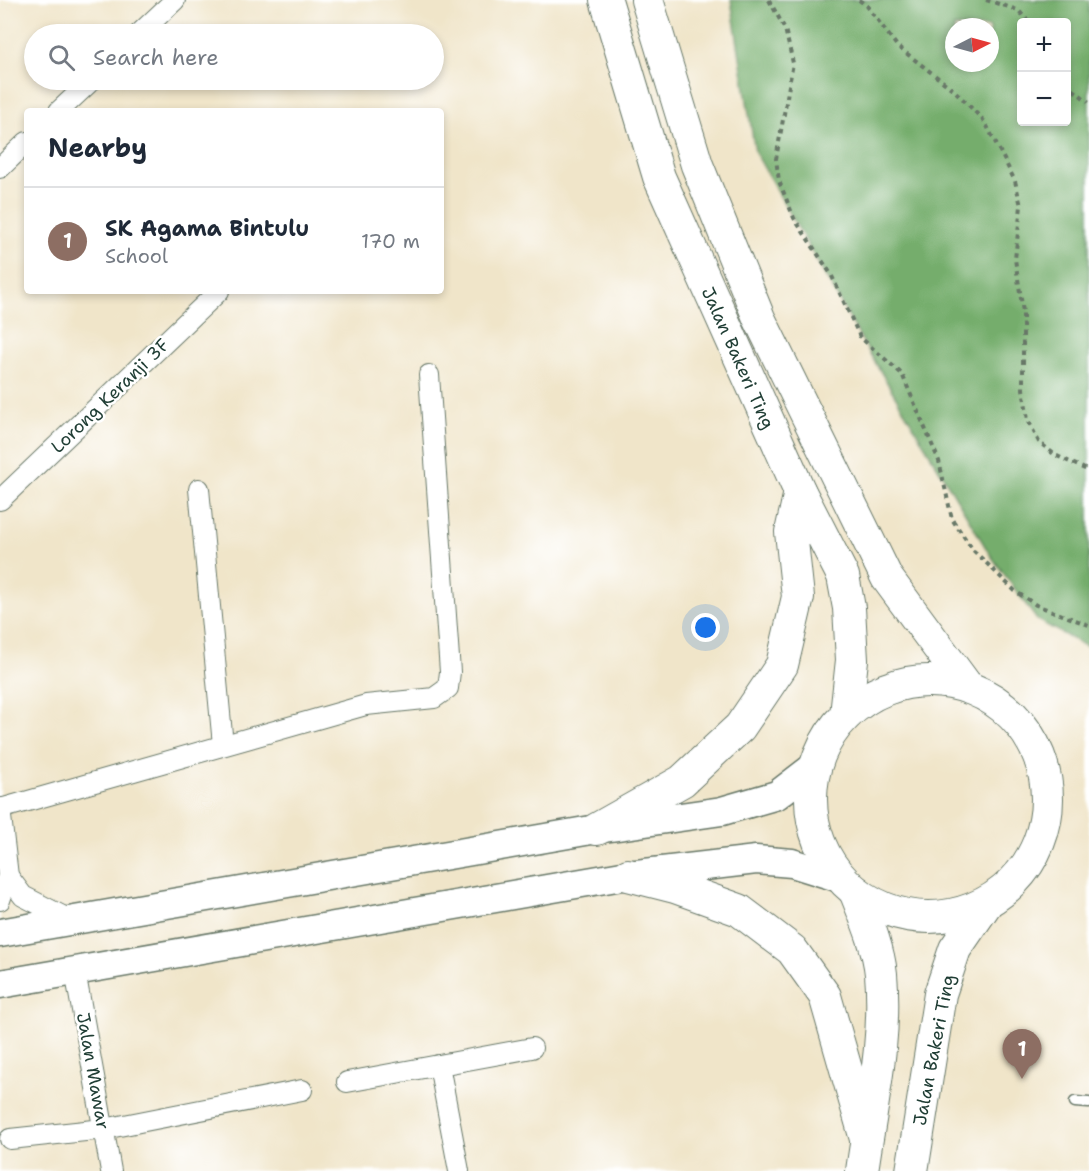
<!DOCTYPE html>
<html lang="en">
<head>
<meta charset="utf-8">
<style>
	:root { --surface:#fff; --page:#f2f2f3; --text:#1f2937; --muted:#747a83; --line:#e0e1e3; --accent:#1f6fb2 }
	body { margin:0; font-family:"Shantell Sans",sans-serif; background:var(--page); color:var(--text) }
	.controls { position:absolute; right:18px; top:18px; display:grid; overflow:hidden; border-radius:6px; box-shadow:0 3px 9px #0003 }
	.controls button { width:54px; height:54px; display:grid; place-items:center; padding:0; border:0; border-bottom:2px solid var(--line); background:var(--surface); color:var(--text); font:30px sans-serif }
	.compass { position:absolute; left:945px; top:18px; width:54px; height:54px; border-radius:50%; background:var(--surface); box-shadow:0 3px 9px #0003; rotate:84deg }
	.you { position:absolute; left:706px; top:628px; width:21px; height:21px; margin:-15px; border:4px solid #fff; border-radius:50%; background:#1a73e8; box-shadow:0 0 0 9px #1a73e833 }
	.badge { display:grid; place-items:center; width:39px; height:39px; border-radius:50%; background:var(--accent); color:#fff; font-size:20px; font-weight:700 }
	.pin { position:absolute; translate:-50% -50px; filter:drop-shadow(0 2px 3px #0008) }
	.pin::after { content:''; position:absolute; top:32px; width:21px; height:18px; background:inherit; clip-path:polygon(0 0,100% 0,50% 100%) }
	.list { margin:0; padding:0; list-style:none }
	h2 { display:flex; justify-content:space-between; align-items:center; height:78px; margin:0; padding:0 24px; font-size:26px }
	h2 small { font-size:20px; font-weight:400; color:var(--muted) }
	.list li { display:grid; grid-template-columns:39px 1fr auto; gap:18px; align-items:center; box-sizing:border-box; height:108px; padding:0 24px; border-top:2px solid var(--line) }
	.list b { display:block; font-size:22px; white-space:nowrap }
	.list p { margin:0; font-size:20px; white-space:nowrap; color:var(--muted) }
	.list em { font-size:20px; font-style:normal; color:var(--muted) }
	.icon { flex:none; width:33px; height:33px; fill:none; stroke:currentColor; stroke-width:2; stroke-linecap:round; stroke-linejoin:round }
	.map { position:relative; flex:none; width:1089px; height:1171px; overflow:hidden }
	.search { position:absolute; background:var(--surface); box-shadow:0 3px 9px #0003; left:24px; top:24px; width:420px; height:66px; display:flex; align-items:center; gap:15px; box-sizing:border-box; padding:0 21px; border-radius:33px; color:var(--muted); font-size:22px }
	.panel { position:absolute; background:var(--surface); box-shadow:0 3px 9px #0003; left:24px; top:108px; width:420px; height:186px; border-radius:6px }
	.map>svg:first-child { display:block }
	.forest { fill:#75ad6c; stroke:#4a7550; stroke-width:1.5; fill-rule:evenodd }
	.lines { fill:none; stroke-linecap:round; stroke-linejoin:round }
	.service-casing { stroke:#687868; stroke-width:13 }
	.minor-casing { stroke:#687868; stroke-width:22 }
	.secondary-casing { stroke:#687868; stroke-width:31 }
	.primary-casing { stroke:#687868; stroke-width:34 }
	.path { stroke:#687868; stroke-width:4; stroke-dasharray:4.5 4.5; stroke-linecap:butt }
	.service { stroke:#fff; stroke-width:10 }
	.minor { stroke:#fff; stroke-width:20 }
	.secondary { stroke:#fff; stroke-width:28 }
	.primary { stroke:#fff; stroke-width:32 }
	.labels { text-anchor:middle; stroke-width:5; stroke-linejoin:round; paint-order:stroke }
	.street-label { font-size:18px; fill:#1f3d34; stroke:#fff }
</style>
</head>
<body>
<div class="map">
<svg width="1089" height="1171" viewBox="0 0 1089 1171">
	<rect width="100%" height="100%" fill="#fff"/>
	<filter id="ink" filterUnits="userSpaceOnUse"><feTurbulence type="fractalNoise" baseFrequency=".0167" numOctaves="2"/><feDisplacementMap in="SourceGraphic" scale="12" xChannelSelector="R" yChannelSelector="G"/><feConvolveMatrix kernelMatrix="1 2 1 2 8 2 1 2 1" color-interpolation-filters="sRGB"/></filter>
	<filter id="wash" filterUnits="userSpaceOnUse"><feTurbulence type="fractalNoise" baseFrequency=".008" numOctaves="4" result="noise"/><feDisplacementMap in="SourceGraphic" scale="24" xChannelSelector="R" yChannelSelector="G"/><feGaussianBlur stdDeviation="1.35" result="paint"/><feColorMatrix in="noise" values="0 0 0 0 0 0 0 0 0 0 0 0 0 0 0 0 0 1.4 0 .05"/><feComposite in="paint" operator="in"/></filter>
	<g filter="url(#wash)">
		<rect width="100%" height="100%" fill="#f0e5c9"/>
		<!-- forest -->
		<path class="forest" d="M731 0H1089V648L1037 620 989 553 860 337 755 152ZM1022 22H1066V122H1022ZM954 27H990V63H954Z"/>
	</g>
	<g filter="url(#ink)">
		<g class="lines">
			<!-- service casing -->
			<g class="service-casing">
				<polyline id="service" points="1075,1102 1089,1103"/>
			</g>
			<!-- minor casing -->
			<g class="minor-casing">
				<g id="minor">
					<polyline points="139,34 175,0"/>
					<polyline points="59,111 92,80"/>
					<polyline points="0,168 27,142"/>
					<polyline points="199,489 223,745"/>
					<polyline points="0,500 219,291"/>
					<polyline points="0,808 8,876 0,900"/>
					<polyline points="0,809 366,705 434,698 448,688 450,672 429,375"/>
					<polyline points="8,876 23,896 70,920"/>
					<polyline points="75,971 111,1171"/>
					<polyline points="439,1065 459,1171"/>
					<polyline points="347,1082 532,1048"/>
					<polyline points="10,1139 104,1129 302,1090"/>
				</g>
			</g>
			<!-- secondary casing -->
			<g class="secondary-casing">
				<g id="secondary">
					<polyline points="0,933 597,829 722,811 777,795 816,765"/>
					<polyline points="0,984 628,875 756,860 792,863 843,879"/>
				</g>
			</g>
			<!-- primary casing -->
			<g class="primary-casing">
				<g id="primary">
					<polyline points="606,0 659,177 800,492 843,576 849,608 852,660 846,715"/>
					<polyline points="647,0 697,165 759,318 887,578 966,685"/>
					<circle cx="929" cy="799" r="118"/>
					<polyline points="597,829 682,781 740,727 782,665 798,597 791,532 800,492"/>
					<polyline points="628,875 675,887 739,910 792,950 825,996 866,1139"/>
					<path d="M855 891C865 917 878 945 881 974 887 1040 871 1107 862 1171"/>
					<polyline points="912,1171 940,994 955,949 986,904"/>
				</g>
			</g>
			<!-- path -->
			<g class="path">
				<polyline points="769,0 785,29 793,63 776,159 779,181 794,218 831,274 860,337 902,374 939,461 952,519 973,550 1015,591 1036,605 1089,625"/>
				<polyline points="859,0 867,6 897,46 955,91 985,122 1015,181 1021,206 1015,259 1023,312 1023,389 1028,420 1039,442 1055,455 1089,471"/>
				<polyline points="986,0 1018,10 1029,22"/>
				<polyline points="1066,84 1089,102"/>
			</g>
			<!-- service -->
			<use href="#service" class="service"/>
			<!-- minor -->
			<use href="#minor" class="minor"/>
			<!-- secondary -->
			<use href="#secondary" class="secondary"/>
			<!-- primary -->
			<use href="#primary" class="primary"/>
		</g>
	</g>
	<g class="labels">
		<!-- street labels -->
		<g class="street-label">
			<text transform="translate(738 358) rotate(66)" y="6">Jalan Bakeri Ting</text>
			<text transform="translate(110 396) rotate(-44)" y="6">Lorong Keranji 3F</text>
			<text transform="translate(934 1050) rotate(-79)" y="6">Jalan Bakeri Ting</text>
			<text transform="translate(93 1071) rotate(80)" y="6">Jalan Mawar</text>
		</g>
	</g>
</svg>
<div class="controls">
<button>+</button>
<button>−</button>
</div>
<svg class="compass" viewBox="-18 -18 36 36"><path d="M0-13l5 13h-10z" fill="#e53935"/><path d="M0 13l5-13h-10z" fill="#747a83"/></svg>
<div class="you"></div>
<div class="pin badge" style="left:1022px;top:1079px;background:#8d6e63">1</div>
<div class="search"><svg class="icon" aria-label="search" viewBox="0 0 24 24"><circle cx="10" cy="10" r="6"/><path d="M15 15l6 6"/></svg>Search here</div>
<section class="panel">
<h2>Nearby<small></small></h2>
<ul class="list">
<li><span class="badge" style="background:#8d6e63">1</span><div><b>SK Agama Bintulu</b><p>School</p></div><em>170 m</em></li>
</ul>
</section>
</div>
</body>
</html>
